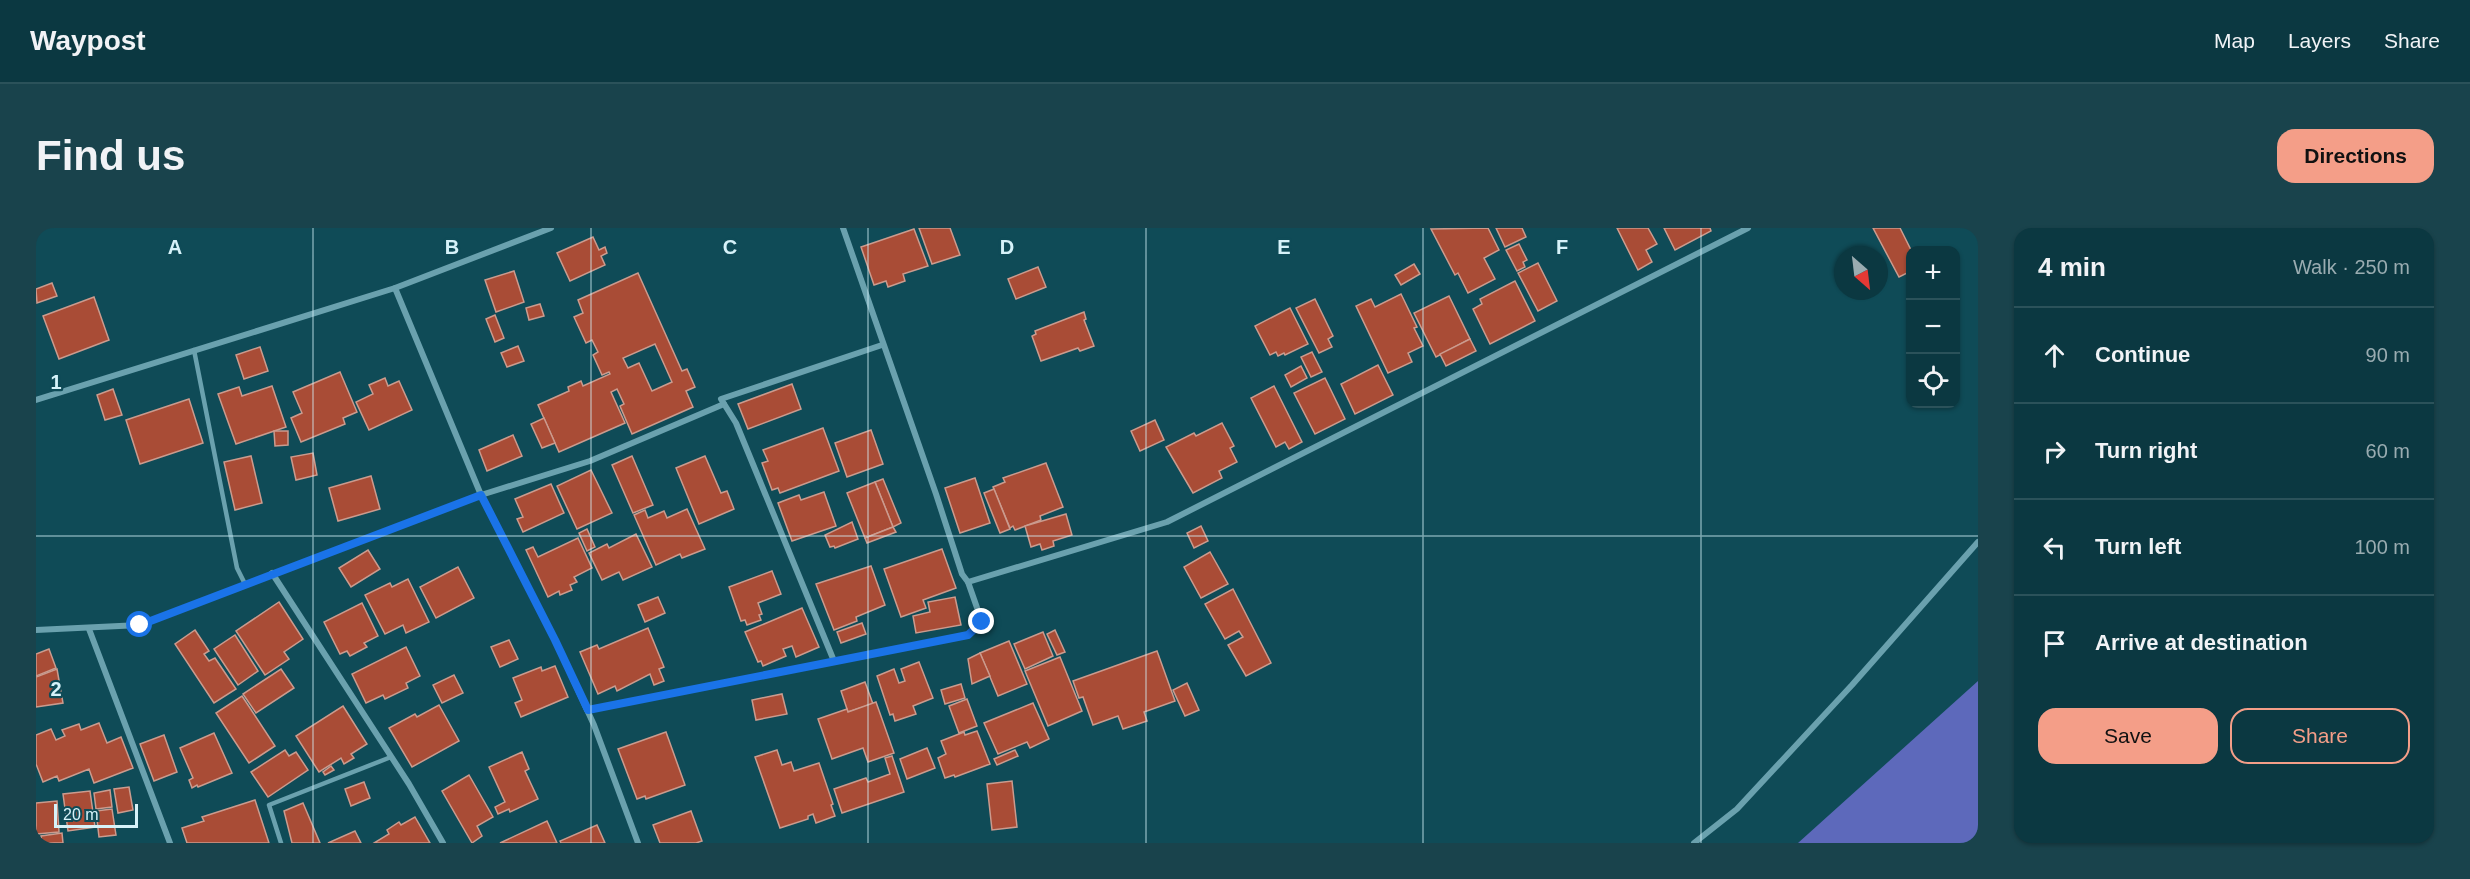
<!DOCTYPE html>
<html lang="en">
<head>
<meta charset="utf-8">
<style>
	:root { --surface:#0b3841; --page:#19434c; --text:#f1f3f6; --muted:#9aacb1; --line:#2b525a; --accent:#f49e88 }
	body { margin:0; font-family:Arial,sans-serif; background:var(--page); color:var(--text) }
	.controls { position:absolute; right:18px; top:18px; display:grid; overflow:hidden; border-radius:12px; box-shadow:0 2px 4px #0004 }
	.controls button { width:54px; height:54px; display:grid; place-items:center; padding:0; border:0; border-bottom:2px solid var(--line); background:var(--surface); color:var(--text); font:30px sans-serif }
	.compass { position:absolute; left:1798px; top:18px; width:54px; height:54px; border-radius:50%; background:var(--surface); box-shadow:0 2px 4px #0004; rotate:152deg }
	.scale { position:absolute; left:18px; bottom:15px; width:84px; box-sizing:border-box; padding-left:6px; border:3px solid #d6f2f9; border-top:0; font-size:16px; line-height:21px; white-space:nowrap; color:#d6f2f9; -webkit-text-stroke:4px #0f4b57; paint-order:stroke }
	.stop { position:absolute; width:18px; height:18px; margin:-14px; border:4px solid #1a73e8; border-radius:50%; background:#fff }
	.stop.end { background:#1a73e8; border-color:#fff; box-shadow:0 2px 6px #0008 }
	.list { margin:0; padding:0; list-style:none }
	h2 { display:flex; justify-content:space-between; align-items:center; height:78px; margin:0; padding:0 24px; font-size:26px }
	h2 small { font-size:20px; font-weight:400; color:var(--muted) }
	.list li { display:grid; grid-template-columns:39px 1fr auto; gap:18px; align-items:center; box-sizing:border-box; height:96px; padding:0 24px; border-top:2px solid var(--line) }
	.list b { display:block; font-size:22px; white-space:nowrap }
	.list em { font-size:20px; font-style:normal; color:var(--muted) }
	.actions { display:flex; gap:12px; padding:18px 24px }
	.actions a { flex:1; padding:14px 0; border:2px solid var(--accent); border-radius:18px; text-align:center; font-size:21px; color:var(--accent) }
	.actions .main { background:var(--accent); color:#111 }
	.icon { flex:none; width:33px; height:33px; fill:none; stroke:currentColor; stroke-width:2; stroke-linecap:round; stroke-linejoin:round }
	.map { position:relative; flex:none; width:1942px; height:615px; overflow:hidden; border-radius:18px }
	header { display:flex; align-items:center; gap:36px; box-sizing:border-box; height:84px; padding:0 30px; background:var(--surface); border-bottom:2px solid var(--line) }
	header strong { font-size:28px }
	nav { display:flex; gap:33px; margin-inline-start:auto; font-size:21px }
	.intro { display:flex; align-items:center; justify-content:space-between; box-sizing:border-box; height:144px; padding:0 36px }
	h1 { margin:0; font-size:42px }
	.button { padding:15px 27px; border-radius:18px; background:var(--accent); color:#111; font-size:21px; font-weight:700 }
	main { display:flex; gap:36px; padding:0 36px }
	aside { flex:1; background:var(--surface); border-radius:18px; box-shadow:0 2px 4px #0004 }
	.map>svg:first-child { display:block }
	.water { fill:#5d69bb }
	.building { fill:#a94c36; stroke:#cb9b8e; stroke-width:1.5; fill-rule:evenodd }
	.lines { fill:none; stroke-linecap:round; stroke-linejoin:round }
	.service { stroke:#6aa1ae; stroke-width:4.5 }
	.minor { stroke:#6aa1ae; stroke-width:6 }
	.route { stroke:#1a73e8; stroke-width:8 }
	.grid { fill:none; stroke:#d6f2f9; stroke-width:1.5; stroke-opacity:0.55 }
	.grid-label { font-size:20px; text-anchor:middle; font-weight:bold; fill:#d6f2f9; stroke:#0f4b57; stroke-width:4.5; stroke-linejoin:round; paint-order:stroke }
</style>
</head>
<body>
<header>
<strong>Waypost</strong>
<nav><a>Map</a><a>Layers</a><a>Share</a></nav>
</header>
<div class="intro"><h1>Find us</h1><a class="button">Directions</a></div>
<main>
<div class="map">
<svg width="1942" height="615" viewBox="0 0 1942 615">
	<rect width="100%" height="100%" fill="#0f4b57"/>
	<!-- water -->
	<polygon class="water" points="1942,453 1942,615 1762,615"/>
	<!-- building -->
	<g class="building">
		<polygon points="883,0 914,0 924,27 896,36"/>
		<polygon points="1452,0 1463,22 1448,30 1459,51 1432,65 1422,45 1419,47 1395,1"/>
		<polygon points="1460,0 1486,0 1490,9 1469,19"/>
		<polygon points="1581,0 1612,0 1621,16 1610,22 1616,34 1602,42"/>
		<polygon points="1628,0 1674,0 1675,3 1639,22"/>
		<polygon points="1837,0 1864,0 1875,22 1874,52 1871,45 1863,49"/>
		<polygon points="878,1 892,38 867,46 869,53 852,59 850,53 838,57 825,19"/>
		<polygon points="557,9 563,22 569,19 571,25 565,28 569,37 534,53 521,25"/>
		<polygon points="1483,16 1491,32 1487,34 1489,39 1481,43 1470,22"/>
		<polygon points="1502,35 1521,73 1502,83 1482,45"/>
		<polygon points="1378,36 1384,46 1365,57 1359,47"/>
		<polygon points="1002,39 1010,59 980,71 972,51"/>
		<polygon points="478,43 488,74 460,84 449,52"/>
		<path d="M602 45 646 143 651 141 659 159 650 163 657 179 596 206 584 178 588 176 581 161 575 164 589 195 523 224 502 177 533 163 532 159 545 153 547 158 574 146 573 144 566 147 557 127 562 124 556 112 550 115 538 89 547 85 542 72ZM619 116 636 154 616 163 603 135 592 140 587 130Z"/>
		<polygon points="1479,53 1499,93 1454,116 1437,81 1446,76 1444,71"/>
		<polygon points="16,55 21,68 1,75 0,61"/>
		<polygon points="1365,66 1381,99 1378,100 1387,118 1372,125 1376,134 1352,145 1320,78 1335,71 1339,79"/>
		<polygon points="1413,68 1434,111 1400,129 1378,85"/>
		<polygon points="58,69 73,112 23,131 7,88"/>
		<polygon points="1279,71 1297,108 1292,111 1296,119 1283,125 1260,80"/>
		<polygon points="504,76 508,88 493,92 490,80"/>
		<polygon points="1254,80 1272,116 1249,127 1248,125 1242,128 1240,124 1234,127 1219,98"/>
		<polygon points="1048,84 1050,91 1048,92 1058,118 1044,123 1042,120 1005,133 996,108 1000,106 999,103"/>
		<polygon points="459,87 468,110 459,114 450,91"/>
		<polygon points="1434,111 1440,123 1410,138 1404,126"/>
		<polygon points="482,118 488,133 471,139 465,125"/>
		<polygon points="224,119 232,143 208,151 200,127"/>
		<polygon points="1276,124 1286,144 1275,149 1265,129"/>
		<polygon points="1342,137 1357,167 1319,186 1305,156"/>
		<polygon points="1265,138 1271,150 1255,159 1249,147"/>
		<polygon points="304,144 321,184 307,190 309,196 265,214 255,190 266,185 257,164"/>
		<polygon points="349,150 352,158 363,153 376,182 333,202 320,174 337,166 333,157"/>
		<polygon points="1289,150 1309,191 1279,206 1258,165"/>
		<polygon points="756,156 765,181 712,201 702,176"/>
		<polygon points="236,158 250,199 200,216 182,166 203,159 206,168"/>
		<polygon points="1238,158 1266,214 1253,221 1249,214 1240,219 1215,170"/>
		<polygon points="77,161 86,187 69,192 61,167"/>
		<polygon points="153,171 167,215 104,236 90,192"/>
		<polygon points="508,190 519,215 506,220 495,196"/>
		<polygon points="1119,192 1128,212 1104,223 1095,203"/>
		<polygon points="1186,195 1198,218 1194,220 1201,234 1183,243 1186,250 1157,265 1130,219 1158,205 1160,208"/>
		<polygon points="787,200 803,243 744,265 742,260 736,262 726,235 732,233 727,222"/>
		<polygon points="835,202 847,236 811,249 799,215"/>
		<polygon points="238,203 252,203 252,217 239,218"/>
		<polygon points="477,207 486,228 451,243 443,222"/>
		<polygon points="277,225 281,247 260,252 255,229"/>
		<polygon points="215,228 226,275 199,282 188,234"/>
		<polygon points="596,228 617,277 597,285 576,237"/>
		<polygon points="669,228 685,265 691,263 698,281 663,296 640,240"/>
		<polygon points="1010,235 1027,279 1004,288 1005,292 979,302 977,298 974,300 957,259 969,254 967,250"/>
		<polygon points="555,242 576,285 541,301 521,258"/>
		<polygon points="335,248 344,281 302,293 293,260"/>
		<polygon points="939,250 954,295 924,305 909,260"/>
		<polygon points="847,251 865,295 857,299 839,254"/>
		<polygon points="839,254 857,299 829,310 811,265"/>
		<polygon points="515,256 528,285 487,304 481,291 487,289 479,271"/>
		<polygon points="958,261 974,301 964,305 948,265"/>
		<polygon points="788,264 800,298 756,313 742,275 763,267 765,272"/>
		<polygon points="651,281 669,321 646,330 644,326 620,337 598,287 609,282 612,290 628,283 631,290"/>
		<polygon points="1030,286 1036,307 1017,313 1018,318 1006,322 1004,316 995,319 989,298"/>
		<polygon points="816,294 822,311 799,320 798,318 794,319 789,307"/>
		<polygon points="1165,298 1172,313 1158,320 1151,305"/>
		<polygon points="857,299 860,304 831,315 829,310"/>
		<polygon points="551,301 559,319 551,323 543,305"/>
		<polygon points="600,306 616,339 587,352 583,344 566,352 553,325 571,316 573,320"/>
		<polygon points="542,310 556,340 538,349 541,354 534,357 536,362 524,367 523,363 512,369 490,322 497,319 502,329"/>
		<polygon points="906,321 920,360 887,372 890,380 865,389 848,341"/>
		<polygon points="332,322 344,341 315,359 303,340"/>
		<polygon points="1174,324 1192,356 1165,370 1148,339"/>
		<polygon points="835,338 849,377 820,389 821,393 798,402 780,356"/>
		<polygon points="422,339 438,370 400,390 384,359"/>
		<polygon points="736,343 745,366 722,375 726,386 723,387 725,392 711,397 709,392 705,393 693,359"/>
		<polygon points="372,351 393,394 370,405 367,397 349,406 329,367 354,355 356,359"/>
		<polygon points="1197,361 1235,435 1210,448 1192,417 1207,409 1203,403 1189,411 1169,376"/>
		<polygon points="622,369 629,385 609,394 602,377"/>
		<polygon points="919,369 925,397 880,405 877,388 894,384 892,374"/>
		<polygon points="243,374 267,411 248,424 253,431 229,447 200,403"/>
		<polygon points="326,375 342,408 328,415 331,419 314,428 311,423 304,426 288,394"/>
		<polygon points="766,380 783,419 760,429 756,418 747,421 750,428 727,438 725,433 722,434 709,404"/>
		<polygon points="826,395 830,406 805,415 801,404"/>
		<polygon points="612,400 628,439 623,441 628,453 618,457 614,446 581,463 579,458 562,466 544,424 561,417 563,421"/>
		<polygon points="159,402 173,423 168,426 173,433 179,430 200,461 178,475 139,416"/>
		<polygon points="1019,402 1029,424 1021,427 1011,406"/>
		<polygon points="1007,404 1017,428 989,441 978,416"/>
		<polygon points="199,407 222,443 202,457 178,421"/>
		<polygon points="473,412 482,431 464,439 455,419"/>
		<polygon points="973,413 991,456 962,468 944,425"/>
		<polygon points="370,419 384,448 370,455 372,460 349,471 347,467 330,475 316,446"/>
		<polygon points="13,421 20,440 0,448 0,426"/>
		<polygon points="1121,423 1139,473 1108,484 1111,493 1087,501 1082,488 1057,497 1047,469 1043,470 1037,453"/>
		<polygon points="944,425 954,448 936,456 932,431"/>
		<polygon points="1024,429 1046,483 1012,498 989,443"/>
		<polygon points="883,434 897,470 877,478 880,486 859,493 857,486 854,487 841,448 858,441 863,455 869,453 865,441"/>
		<polygon points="519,438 532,469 485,489 479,475 486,472 477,450 505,439 506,443"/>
		<polygon points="21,441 27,475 0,479 0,449"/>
		<polygon points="245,441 258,460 220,485 207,466"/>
		<polygon points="418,447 427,465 406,475 397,457"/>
		<polygon points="829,454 837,476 812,484 805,463"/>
		<polygon points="1151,455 1163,482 1149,488 1137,462"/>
		<polygon points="925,456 929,470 909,476 905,462"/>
		<polygon points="746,466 751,486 720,492 716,472"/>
		<polygon points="206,468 239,518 213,535 180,485"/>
		<polygon points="931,471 941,498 923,505 913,478"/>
		<polygon points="840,474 858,525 832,534 827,520 796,531 782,491 811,481 812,484"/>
		<polygon points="997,475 1013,511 994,520 991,514 962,526 948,495"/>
		<polygon points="403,477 423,513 376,539 353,500 379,486 381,489"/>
		<polygon points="307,478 331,516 315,526 318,530 308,536 305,530 283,544 260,508"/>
		<polygon points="63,495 71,515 85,509 97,540 58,555 53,541 23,553 21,548 7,554 0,536 0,507 15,501 20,512 29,508 26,502 43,496 45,502"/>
		<polygon points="941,503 954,536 919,549 918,547 909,550 902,530 910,526 905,513 928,504 929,507"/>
		<polygon points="630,504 649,557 610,571 609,568 601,571 582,521"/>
		<polygon points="178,505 196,545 162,559 161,557 156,560 153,552 157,550 144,520"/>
		<polygon points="128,507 141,544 118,553 104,516"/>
		<polygon points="891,520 899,540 871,551 864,531"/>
		<polygon points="249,522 253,528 260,524 272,542 232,569 215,544"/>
		<polygon points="741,522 746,537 755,534 758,543 783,535 797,576 795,577 799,588 780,595 777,586 772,588 772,591 744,600 719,529"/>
		<polygon points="979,522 982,528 961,537 958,531"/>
		<polygon points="486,524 493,541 489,543 502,571 474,584 473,581 462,586 459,579 469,574 453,539"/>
		<polygon points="856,528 868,564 806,585 798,561 830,550 832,554 854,546 849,530"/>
		<polygon points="295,538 298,542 289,547 287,544"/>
		<polygon points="433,547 457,589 441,598 446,608 436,615 406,563"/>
		<polygon points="976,553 981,599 956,602 951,556"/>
		<polygon points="328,554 334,570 315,578 309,561"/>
		<polygon points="93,559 97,582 82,585 78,561"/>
		<polygon points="74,562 76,579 60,581 58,565"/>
		<polygon points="54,563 59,599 32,603 27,566"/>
		<polygon points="219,572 233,615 151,615 146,600 168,593 166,589"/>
		<polygon points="21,573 23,604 0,606 0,575"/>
		<polygon points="267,575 284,615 256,615 248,583"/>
		<polygon points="76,581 80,607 63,609 60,583"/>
		<polygon points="655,583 666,613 660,615 624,615 617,597"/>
		<polygon points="379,589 394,615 338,615 353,606 351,602 363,594 365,597"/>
		<polygon points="511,593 521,615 464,615"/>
		<polygon points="561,597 569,615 525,615 524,613"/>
		<polygon points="319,603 325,615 292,615"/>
		<polygon points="26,605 27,615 6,615 5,608"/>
	</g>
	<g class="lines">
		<!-- service -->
		<g class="service">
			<polyline points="158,122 201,340 209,356"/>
			<polyline points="245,615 233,577 355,529"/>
		</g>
		<!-- minor -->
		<g class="minor">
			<polyline points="807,0 900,266 926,346 932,354"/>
			<polyline points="359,60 445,267 519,412 558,497 602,615"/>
			<polyline points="0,172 359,60 515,0"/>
			<polyline points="236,345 373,556 407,615"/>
			<polyline points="53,401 134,615"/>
			<polyline points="0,402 104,397 445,267 554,233 688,176"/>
			<polyline points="798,433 700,195 685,171 846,117"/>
			<polyline points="552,482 932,407 946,394 932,354 1131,294 1712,0"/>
			<polyline points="1658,615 1701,581 1816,457 1942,314"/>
		</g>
	</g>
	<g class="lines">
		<!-- route -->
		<polyline class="route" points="104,397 445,267 519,412 552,482 932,407 946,394"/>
	</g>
	<!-- grid -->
	<path class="grid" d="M277 0V615M555 0V615M832 0V615M1110 0V615M1387 0V615M1665 0V615M0 308H1942"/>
	<g class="grid-label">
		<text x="139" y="26">A</text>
		<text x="416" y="26">B</text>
		<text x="694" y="26">C</text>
		<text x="971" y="26">D</text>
		<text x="1248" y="26">E</text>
		<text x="1526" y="26">F</text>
		<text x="20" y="161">1</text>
		<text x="20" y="468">2</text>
	</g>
</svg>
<div class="controls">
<button>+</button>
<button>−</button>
<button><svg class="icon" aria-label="locate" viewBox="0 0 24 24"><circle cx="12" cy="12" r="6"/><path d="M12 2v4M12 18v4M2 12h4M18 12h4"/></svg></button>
</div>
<svg class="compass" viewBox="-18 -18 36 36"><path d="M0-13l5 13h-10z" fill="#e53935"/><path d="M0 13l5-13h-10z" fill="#9aacb1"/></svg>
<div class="scale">20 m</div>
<div class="stop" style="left:104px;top:397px"></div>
<div class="stop end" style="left:946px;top:394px"></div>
</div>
<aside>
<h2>4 min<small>Walk · 250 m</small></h2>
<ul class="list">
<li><svg class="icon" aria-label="ahead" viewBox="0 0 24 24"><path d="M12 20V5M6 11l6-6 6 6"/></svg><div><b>Continue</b></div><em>90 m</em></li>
<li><svg class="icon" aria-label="right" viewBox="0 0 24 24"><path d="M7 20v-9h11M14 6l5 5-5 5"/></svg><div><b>Turn right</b></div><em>60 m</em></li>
<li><svg class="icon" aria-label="left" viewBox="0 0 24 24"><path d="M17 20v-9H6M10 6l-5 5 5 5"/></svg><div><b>Turn left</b></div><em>100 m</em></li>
<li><svg class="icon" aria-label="arrive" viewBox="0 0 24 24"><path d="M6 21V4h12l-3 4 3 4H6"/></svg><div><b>Arrive at destination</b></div></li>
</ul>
<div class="actions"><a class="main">Save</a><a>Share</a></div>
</aside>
</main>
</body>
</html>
